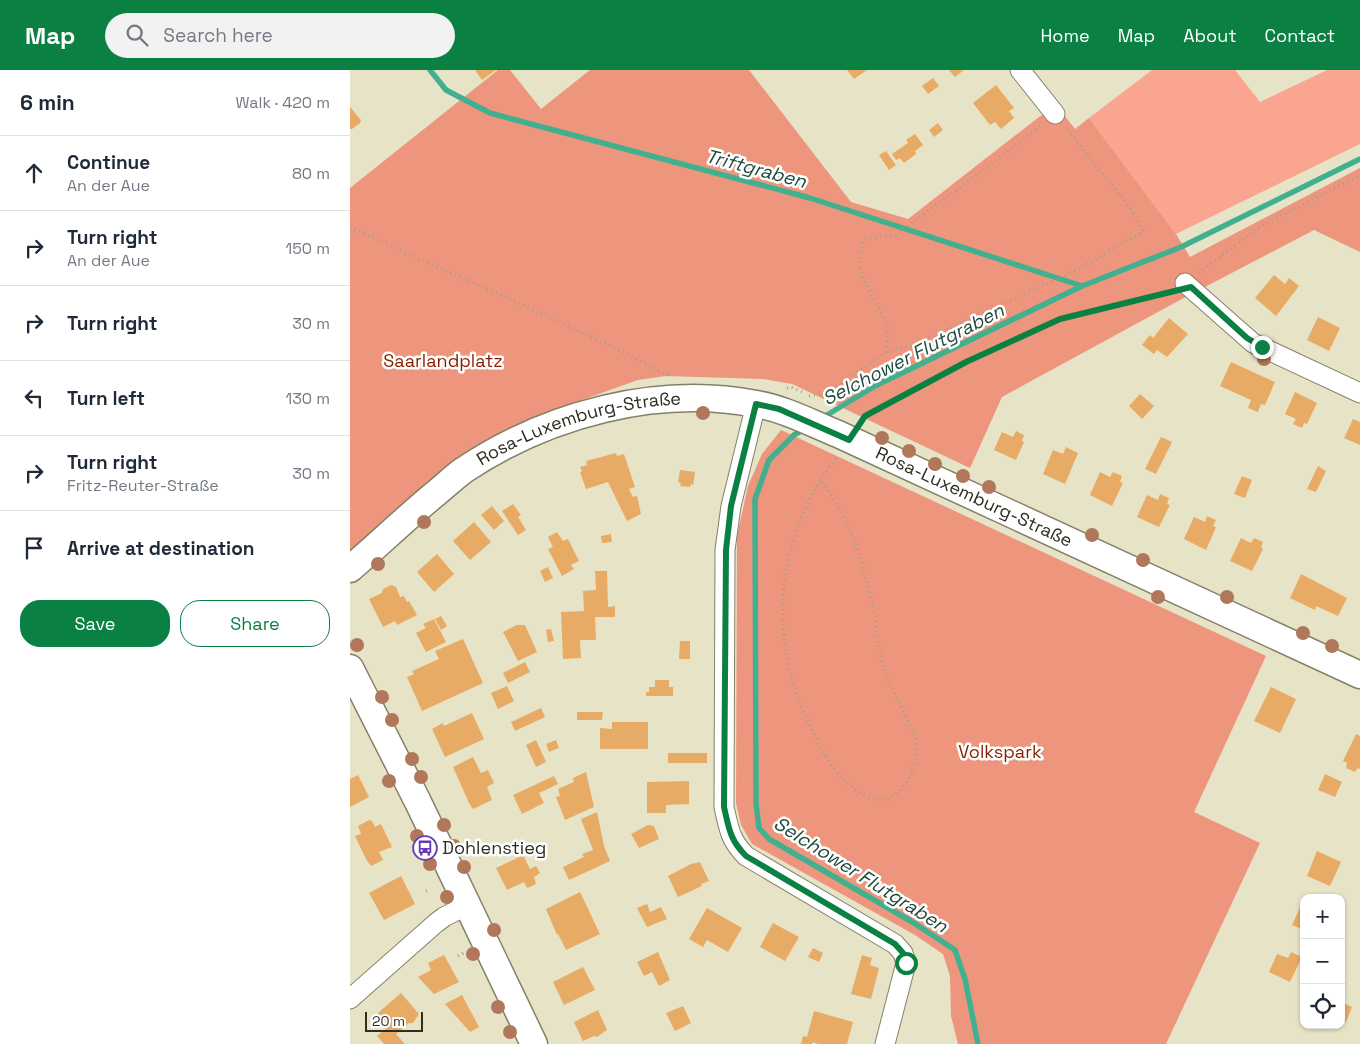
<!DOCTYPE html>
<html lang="en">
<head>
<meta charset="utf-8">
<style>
	:root { --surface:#fff; --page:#f2f2f3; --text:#1f2937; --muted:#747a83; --line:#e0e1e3; --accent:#0b8043 }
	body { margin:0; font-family:"Space Grotesk",sans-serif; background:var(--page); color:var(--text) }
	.controls { position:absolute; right:15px; bottom:15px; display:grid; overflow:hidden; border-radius:10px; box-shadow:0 1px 4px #0004 }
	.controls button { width:45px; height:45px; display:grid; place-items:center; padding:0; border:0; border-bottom:1px solid var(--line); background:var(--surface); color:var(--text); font:25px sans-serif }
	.scale { position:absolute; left:15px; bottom:12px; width:58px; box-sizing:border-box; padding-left:5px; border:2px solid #2e2d22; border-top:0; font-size:14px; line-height:18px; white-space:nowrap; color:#2e2d22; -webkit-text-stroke:4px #fff; paint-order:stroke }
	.stop { position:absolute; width:15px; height:15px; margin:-11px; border:4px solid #0b8043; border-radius:50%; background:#fff }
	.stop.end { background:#0b8043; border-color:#fff; box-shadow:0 1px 5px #0008 }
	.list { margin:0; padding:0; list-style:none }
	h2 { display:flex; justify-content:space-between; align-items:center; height:65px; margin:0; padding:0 20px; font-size:21px }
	h2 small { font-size:16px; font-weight:400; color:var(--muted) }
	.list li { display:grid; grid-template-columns:32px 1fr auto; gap:15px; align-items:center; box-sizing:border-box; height:75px; padding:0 20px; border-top:1px solid var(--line) }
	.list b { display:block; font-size:19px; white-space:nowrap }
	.list p { margin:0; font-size:16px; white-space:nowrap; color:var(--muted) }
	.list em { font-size:16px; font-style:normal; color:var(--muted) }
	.actions { display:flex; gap:10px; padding:15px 20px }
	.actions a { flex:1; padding:11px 0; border:1px solid var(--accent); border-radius:20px; text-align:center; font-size:18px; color:var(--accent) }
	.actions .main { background:var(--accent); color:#fff }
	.icon { flex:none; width:28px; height:28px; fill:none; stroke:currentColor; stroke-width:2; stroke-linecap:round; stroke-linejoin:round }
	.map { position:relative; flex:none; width:1010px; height:974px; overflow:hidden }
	header { display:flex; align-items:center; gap:30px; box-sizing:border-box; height:70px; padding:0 25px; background:var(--accent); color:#fff }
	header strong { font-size:24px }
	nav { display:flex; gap:28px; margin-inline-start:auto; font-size:18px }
	.search { width:350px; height:45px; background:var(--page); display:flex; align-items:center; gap:12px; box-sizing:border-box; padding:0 18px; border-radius:28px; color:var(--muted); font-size:19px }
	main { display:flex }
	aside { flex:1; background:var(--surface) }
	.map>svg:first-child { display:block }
	.green { fill:#f9a58f }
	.forest { fill:#ee957e }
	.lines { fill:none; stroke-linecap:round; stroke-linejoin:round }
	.stream { stroke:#41b08f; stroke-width:5.5 }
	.building { fill:#e8ab65 }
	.street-casing { stroke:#848168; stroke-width:21 }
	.secondary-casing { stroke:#848168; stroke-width:29 }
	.path { stroke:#a19f89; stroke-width:3; stroke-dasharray:1 4; stroke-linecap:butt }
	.street { stroke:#fff; stroke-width:19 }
	.secondary { stroke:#fff; stroke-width:26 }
	.tree { fill:#b1775a }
	.route { stroke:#0b8043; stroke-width:6 }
	.labels { text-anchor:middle; stroke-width:5; stroke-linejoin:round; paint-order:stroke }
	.park-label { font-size:18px; fill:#861f00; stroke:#fff }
	.street-label { font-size:18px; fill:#2e2d22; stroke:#fff }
	.poi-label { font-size:18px; fill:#2e2d22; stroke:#fff; text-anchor:start }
	.water-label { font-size:19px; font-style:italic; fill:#1c4a3c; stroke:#fff }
</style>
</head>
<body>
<header>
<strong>Map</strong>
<div class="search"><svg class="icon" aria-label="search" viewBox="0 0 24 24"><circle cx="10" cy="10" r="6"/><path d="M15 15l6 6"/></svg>Search here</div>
<nav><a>Home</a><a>Map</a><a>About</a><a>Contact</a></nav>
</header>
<main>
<aside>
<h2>6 min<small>Walk · 420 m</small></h2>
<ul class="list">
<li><svg class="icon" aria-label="ahead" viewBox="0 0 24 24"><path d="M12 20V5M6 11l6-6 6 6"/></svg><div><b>Continue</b><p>An der Aue</p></div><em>80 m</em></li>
<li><svg class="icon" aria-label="right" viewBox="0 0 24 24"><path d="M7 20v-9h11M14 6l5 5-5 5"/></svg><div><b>Turn right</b><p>An der Aue</p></div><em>150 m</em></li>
<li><svg class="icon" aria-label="right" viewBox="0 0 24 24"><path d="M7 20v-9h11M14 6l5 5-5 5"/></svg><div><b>Turn right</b></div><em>30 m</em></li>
<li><svg class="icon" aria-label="left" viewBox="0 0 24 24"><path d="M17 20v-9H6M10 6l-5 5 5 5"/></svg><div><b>Turn left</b></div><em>130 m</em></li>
<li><svg class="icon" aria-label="right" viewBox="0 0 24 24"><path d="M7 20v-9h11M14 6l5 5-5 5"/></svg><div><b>Turn right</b><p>Fritz-Reuter-Straße</p></div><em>30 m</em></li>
<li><svg class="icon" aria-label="arrive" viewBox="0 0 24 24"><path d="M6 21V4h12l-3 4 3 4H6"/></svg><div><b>Arrive at destination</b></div></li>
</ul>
<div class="actions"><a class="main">Save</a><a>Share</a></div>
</aside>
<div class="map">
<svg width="1010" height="974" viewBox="0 0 1010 974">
	<rect width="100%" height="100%" fill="#e6e3c7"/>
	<!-- green -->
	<polygon class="green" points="802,0 885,0 910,32 977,0 1010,0 1010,74 826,164 739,48"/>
	<!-- forest -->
	<g class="forest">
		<polygon points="148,0 160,0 191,39 240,0 399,0 501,132 558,149 689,47 707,36 725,59 739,48 826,164 840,187 1010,98 1010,182 964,160 830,230 652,327 620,398 442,314 413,309 316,306 288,310 229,331 161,357 107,392 0,486 0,118"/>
		<polygon points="431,360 916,586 844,742 910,773 816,974 608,974 601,946 600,906 593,884 565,865 402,774 391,755 386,733 387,466 398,416 412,384"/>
	</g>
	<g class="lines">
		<!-- stream -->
		<g class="stream">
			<polyline points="80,0 96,20 140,43 460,128 732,216"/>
			<polyline points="472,348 525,316 732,216 831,177 1010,89"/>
			<polyline points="456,358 444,365 419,390 405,429 406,733 409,758 419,769 564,853 605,880 615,909 628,974"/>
		</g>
	</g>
	<!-- building -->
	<g class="building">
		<polygon points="125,0 146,0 132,10"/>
		<polygon points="497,0 517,0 504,9"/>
		<polygon points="599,0 614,0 605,7"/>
		<polygon points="583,8 589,16 578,24 572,16"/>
		<polygon points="646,15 664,38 659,41 664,48 651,59 645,52 640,55 623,33"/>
		<polygon points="0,37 11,50 10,53 2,59 0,59"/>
		<polygon points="588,53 593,60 584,67 579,60"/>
		<polygon points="565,64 573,75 565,81 566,84 554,93 550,88 546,90 542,84 558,73 556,70"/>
		<polygon points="536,81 546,95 539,100 529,85"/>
		<polygon points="924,205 935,214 939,208 949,216 926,246 905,228"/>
		<polygon points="968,247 990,258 979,281 957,270"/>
		<polygon points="819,248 838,264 817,287 807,280 804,284 792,275 800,265 803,268"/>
		<polygon points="881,292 925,312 915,335 911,334 908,342 898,338 901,330 870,316"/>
		<polygon points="945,322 967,333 957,354 954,353 952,358 943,354 946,349 935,344"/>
		<polygon points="790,324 804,336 792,349 779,336"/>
		<polygon points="1003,349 1010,352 1010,375 994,368"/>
		<polygon points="666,361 674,365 672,371 674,372 666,390 644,380 652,362 663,367"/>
		<polygon points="811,367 822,372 806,404 795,399"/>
		<polygon points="716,377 728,383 715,414 693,404 703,380 713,384"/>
		<polygon points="266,383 267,386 274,384 285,417 279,419 283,427 287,426 291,444 277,451 258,412 236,419 230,402 232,401 230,397 237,395 236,391"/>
		<polygon points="968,396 976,401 966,422 957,419"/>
		<polygon points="330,400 345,402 343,415 341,414 340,417 330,416 331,413 328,412"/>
		<polygon points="750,402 760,407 763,402 772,406 770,412 773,413 762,436 740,425"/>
		<polygon points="892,406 902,410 895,428 884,424"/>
		<polygon points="810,424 819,428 817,434 820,435 809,457 787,447 797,425 808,430"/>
		<polygon points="163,434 171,445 168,447 176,460 168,465 152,441"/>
		<polygon points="142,436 154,451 144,460 131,445"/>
		<polygon points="857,446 866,450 863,456 866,457 856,480 834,469 844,447 855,452"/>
		<polygon points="124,452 141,472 120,490 103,471"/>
		<polygon points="207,462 213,471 218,469 229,491 221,495 224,499 212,506 198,479 203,477 198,467"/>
		<polygon points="261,464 262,472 252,473 251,466"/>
		<polygon points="891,468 901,473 904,468 913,472 911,477 913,479 902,501 880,491"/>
		<polygon points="87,484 104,504 84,522 67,502"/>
		<polygon points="198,497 203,508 195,512 190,501"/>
		<polygon points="245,501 257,501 258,537 265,536 265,547 245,547 246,570 230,570 231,588 213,589 211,542 234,541 233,521 246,520"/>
		<polygon points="951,504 997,528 988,546 966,536 965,540 940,528"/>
		<polygon points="41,515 46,517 50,527 54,526 57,532 59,531 67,545 47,555 45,551 33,557 19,529 32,523 33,519"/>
		<polygon points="91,546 97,556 91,560 85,549"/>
		<polygon points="84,549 96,572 76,582 66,563 76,558 73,554"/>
		<polygon points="167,555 175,555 187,582 168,591 153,562"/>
		<polygon points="201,559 204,571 198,572 196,560"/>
		<polygon points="113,569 133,613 72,641 57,607 64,604 62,601 89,589 85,581"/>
		<polygon points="330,571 340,571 340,589 329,589"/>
		<polygon points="175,592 180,602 158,613 153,603"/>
		<polygon points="305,610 319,610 319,617 323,617 323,626 296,626 296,622 299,622 299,617 305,617"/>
		<polygon points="157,616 164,631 148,639 141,623"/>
		<polygon points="921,617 946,629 930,663 904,651"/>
		<polygon points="191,638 195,647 165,661 161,652"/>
		<polygon points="227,642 253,642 252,650 227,650"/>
		<polygon points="122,643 134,669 95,687 82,659 93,653 94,656"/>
		<polygon points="262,652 298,652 298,679 250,679 250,658 262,659"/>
		<polygon points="1006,664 1010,666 1010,699 1008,698 1005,702 996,698 997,693 993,691"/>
		<polygon points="186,670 196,692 186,697 176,675"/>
		<polygon points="206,670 209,678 199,682 196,674"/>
		<rect x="318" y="683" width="39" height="10"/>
		<polygon points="123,687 131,703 138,700 144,713 137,717 142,730 123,739 119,733 103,697"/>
		<polygon points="236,702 244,737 215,750 206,727 210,726 208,719 224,712 223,708"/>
		<polygon points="975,704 992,712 985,727 968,720"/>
		<polygon points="8,705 19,727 0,737 0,709"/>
		<polygon points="204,706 208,714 189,723 194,733 172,744 163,725"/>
		<polygon points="339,711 339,734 316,735 316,743 297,743 297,712"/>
		<polygon points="247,742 254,776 260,791 219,810 213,797 234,787 232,784 243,780 231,749"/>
		<polygon points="19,750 22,751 25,757 31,754 42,777 29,782 33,790 21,796 16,789 5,766 11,764 8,756"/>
		<polygon points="298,755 304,756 309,769 289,778 281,764"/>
		<polygon points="967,781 991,792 980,816 957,806"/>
		<polygon points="173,785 180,799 186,796 190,803 184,807 186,814 177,818 174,812 157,820 146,798"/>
		<polygon points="350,792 359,811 351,814 352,816 328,827 318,806 341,794"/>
		<polygon points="51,806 65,834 34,850 19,823"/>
		<polygon points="230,822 250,864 216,880 208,864 207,865 196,839"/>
		<polygon points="952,833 954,834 954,860 942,855"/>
		<polygon points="297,834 300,842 311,837 317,849 297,857 287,838"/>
		<polygon points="357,838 392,858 378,882 357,870 353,877 339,869"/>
		<polygon points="423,853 449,867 435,891 410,877"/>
		<polygon points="463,878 473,883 469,892 458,887"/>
		<polygon points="308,882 320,910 309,916 302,902 294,906 287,892"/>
		<polygon points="941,882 952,887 940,912 919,902 927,884 938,888"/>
		<polygon points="94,885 109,912 84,924 68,907 81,900 78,893"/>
		<polygon points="512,885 522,888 520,895 529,898 521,929 501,924"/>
		<polygon points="233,897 245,920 214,935 203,912"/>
		<polygon points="51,923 69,944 63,953 59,953 46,964 55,974 34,974 27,966 39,956 28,943"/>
		<polygon points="112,925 129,957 120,962 95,934"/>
		<polygon points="991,932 1002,937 996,952 991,950"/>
		<polygon points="333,936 341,953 325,961 316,943"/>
		<polygon points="248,940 257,960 247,967 244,966 233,971 224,952"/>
		<polygon points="464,941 503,952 497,974 468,974 463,972 462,974 451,974 453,966 457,967"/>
	</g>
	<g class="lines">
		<!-- street casing -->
		<g class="street-casing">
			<g id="street">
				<polyline points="670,0 705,44"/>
				<polyline points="835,213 903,273 1010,323"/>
				<path d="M406 334 381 436 375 480 374 737C379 759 380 770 396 786L545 874 553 883 556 893 535 974"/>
				<polyline points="0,929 86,853 94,847 117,835"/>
			</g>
		</g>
		<!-- secondary casing -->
		<g class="secondary-casing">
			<g id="secondary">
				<path id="s1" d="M0 499C29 474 56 448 85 424 95 416 104 407 114 400 198 344 307 315 406 334 435 339 461 353 488 364L1010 605"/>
				<polyline points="0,598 68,732 184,974"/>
			</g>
		</g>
		<!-- path -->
		<g class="path">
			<path d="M0 157C107 207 217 252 321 307"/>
			<polyline points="849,203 906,159 1010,105"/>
			<polyline points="536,282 561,276 727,200 793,161 782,140 715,57"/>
			<polyline points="437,318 441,317 454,323"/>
			<path d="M459 326 480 322 536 282C536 274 538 265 537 258 531 231 505 212 511 183 512 177 512 172 516 169L546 165 631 102 691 55"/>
			<path d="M512 351 515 346C579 312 642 274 710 249L819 222"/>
			<path d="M470 411C422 490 421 580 463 662 472 682 484 703 502 717 509 723 519 729 529 730 544 732 558 712 563 699 566 693 567 680 566 673 566 664 547 630 542 618 538 609 535 599 532 590 527 575 527 557 524 541 522 529 518 517 515 505 505 470 494 438 470 411L487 387"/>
			<polyline points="76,821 80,819"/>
			<polyline points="108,886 116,882"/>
		</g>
		<!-- street -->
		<use href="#street" class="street"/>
		<!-- secondary -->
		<use href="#secondary" class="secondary"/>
	</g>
	<!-- trees -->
	<g class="tree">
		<circle cx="914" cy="289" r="7"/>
		<circle cx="353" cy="343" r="7"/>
		<circle cx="532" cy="368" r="7"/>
		<circle cx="559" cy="381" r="7"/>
		<circle cx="585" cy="394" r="7"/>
		<circle cx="613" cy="406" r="7"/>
		<circle cx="639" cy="417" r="7"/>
		<circle cx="74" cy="452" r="7"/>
		<circle cx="742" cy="465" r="7"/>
		<circle cx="793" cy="490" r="7"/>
		<circle cx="28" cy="494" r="7"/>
		<circle cx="808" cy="527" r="7"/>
		<circle cx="877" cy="527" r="7"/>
		<circle cx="953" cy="563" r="7"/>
		<circle cx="7" cy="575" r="7"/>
		<circle cx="982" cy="576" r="7"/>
		<circle cx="32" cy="627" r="7"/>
		<circle cx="42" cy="650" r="7"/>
		<circle cx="62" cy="689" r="7"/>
		<circle cx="71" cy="707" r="7"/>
		<circle cx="39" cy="711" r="7"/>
		<circle cx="94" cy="755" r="7"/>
		<circle cx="67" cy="766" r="7"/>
		<circle cx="104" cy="776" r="7"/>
		<circle cx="80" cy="794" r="7"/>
		<circle cx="114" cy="797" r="7"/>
		<circle cx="97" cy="827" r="7"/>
		<circle cx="144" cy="860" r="7"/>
		<circle cx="123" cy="884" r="7"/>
		<circle cx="148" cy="937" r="7"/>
		<circle cx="160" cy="962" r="7"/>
	</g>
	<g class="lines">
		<!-- route -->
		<path class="route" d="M556 893 553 883 545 874 396 786C380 770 379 759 374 737L376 480 381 436 406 334 429 339 499 370 515 346 616 292 710 249 841 217 897 268 912 277"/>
	</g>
	<!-- icons -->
	<defs>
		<g id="bus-ring" transform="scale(1.25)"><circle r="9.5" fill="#fff" stroke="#653cb4" stroke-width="1.5"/><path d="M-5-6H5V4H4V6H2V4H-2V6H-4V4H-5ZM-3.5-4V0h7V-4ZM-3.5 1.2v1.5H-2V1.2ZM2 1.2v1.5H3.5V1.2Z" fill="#653cb4"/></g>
	</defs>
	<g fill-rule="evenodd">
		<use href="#bus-ring" x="75" y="778"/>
	</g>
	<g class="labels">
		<!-- park labels -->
		<g class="park-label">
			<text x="93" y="297">Saarlandplatz</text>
			<text x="650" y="688">Volkspark</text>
		</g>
		<!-- street labels -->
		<g class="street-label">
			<text dy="6" stroke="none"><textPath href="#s1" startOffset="275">Rosa-Luxemburg-Straße</textPath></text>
			<text dy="6" stroke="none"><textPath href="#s1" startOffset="695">Rosa-Luxemburg-Straße</textPath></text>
		</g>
		<!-- poi labels -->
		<g class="poi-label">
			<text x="92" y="784">Dohlenstieg</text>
		</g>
		<!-- water labels -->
		<g class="water-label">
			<text transform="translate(406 98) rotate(15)" y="7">Triftgraben</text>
			<text transform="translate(563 284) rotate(-27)" y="7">Selchower Flutgraben</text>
			<text transform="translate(511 804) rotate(32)" y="7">Selchower Flutgraben</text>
		</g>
	</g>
</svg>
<div class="controls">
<button>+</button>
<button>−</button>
<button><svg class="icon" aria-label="locate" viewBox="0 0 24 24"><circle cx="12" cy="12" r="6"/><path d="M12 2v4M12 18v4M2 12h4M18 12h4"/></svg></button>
</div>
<div class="scale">20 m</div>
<div class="stop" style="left:556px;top:893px"></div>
<div class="stop end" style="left:912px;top:277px"></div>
</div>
</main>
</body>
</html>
